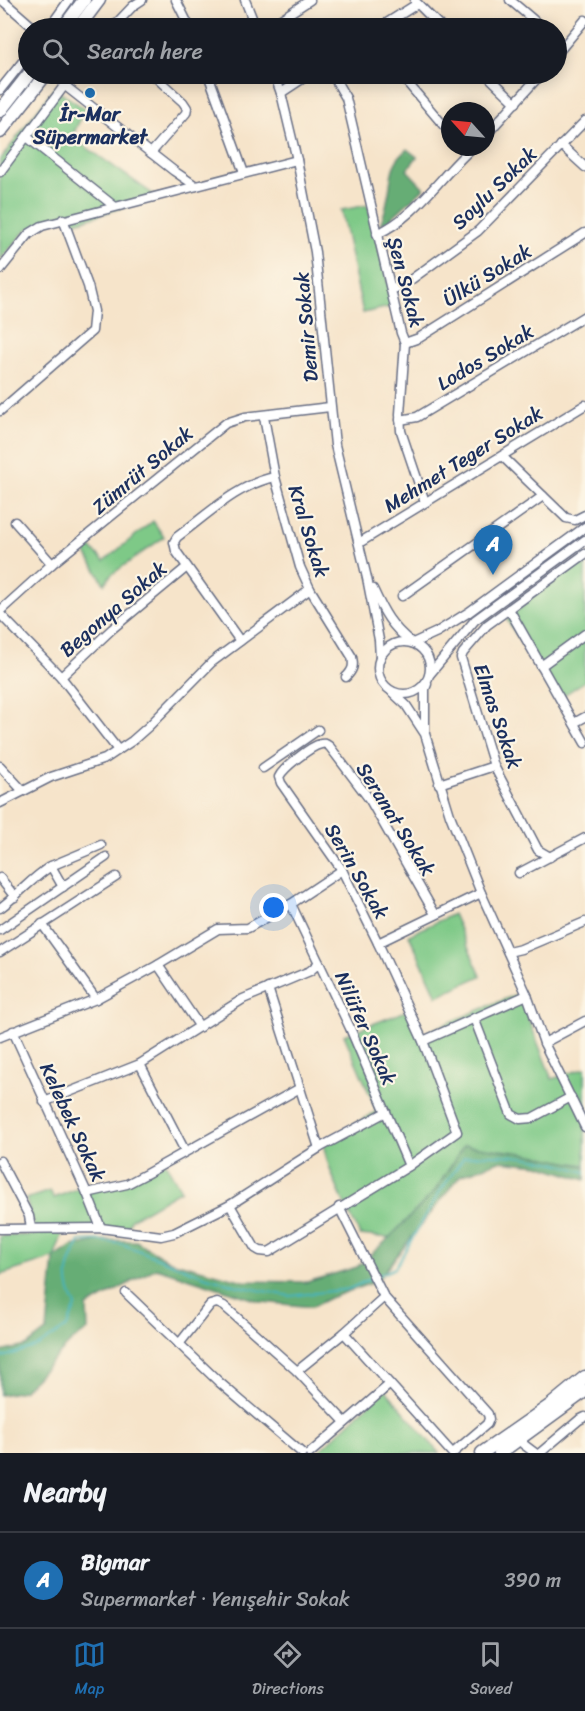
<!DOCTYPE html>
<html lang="en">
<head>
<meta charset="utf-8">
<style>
	:root { --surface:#171b24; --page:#20242c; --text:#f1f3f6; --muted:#9ea1a6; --line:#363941; --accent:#1f6fb2 }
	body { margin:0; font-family:Sriracha,sans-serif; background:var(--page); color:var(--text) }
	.compass { position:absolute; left:441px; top:102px; width:54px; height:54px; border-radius:50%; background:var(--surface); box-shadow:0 3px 15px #0003; rotate:297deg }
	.you { position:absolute; left:274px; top:908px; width:21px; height:21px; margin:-15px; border:4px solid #fff; border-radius:50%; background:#1a73e8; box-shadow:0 0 0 9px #1a73e833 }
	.badge { display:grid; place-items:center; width:39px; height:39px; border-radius:50%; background:var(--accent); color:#fff; font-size:20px; font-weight:700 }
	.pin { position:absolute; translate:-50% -50px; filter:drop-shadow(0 2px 3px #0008) }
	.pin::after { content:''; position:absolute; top:32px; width:21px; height:18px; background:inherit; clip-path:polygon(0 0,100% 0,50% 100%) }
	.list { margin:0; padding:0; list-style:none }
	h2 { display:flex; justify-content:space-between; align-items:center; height:78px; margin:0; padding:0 24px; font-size:26px }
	h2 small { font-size:20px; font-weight:400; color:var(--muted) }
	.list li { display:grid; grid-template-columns:39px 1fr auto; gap:18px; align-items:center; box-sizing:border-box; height:96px; padding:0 24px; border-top:2px solid var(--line) }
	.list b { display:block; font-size:22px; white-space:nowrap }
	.list p { margin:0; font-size:20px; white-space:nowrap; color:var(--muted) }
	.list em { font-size:20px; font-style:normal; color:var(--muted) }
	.icon { flex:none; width:33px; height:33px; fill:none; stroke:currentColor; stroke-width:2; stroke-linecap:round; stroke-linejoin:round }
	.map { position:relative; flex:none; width:585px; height:1453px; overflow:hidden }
	.search { position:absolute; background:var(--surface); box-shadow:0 3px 15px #0003; left:18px; right:18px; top:18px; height:66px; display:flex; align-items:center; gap:15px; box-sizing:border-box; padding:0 21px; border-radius:33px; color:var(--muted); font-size:22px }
	.sheet { height:174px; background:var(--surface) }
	nav { display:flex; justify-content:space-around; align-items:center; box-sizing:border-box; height:84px; border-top:2px solid var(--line); background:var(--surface); font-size:16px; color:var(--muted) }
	nav a { display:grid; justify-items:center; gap:3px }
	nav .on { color:var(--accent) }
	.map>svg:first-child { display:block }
	.green { fill:#7ec987; stroke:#4c7c72; stroke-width:1.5 }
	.forest { fill:#66ad74; stroke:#406e69; stroke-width:1.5 }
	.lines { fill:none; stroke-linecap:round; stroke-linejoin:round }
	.stream { stroke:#44b3bc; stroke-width:2 }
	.minor-casing { stroke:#686e84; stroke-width:11 }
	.highway-casing { stroke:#686e84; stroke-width:15 }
	.minor { stroke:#fff; stroke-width:8 }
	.highway { stroke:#fff; stroke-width:12 }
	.poi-dot { fill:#1f6fb2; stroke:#fcf5e5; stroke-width:2 }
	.labels { text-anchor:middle; stroke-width:4.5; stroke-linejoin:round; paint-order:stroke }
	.poi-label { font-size:20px; font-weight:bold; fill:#1b2f5e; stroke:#fcf5e5 }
	.street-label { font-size:20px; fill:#1b2f5e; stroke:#fcf5e5 }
</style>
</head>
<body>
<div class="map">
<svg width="585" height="1453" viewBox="0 0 585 1453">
	<rect width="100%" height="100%" fill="#fcf5e5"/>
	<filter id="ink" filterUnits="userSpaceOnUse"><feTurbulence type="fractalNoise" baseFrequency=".0167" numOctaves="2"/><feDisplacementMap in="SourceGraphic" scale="12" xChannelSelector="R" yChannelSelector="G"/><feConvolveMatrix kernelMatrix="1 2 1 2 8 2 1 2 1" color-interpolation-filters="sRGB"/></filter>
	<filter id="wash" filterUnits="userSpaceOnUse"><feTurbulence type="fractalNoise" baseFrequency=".008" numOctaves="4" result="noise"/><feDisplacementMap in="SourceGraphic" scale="24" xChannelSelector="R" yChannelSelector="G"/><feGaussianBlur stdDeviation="1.35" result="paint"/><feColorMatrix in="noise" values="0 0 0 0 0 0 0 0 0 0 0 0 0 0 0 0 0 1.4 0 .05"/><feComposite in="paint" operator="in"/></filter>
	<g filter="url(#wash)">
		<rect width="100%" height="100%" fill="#f6e4ca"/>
		<!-- green -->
		<g class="green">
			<polygon points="54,88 85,109 72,137 157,197 73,223 60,215 26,230 0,260 0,160"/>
			<polygon points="368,205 394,306 363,313 341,210"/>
			<polygon points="153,521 164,537 111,575 104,584 83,548 88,545 104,561"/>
			<polygon points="585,559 585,681 558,699 507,620 539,590"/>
			<polygon points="453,914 481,976 437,996 409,935"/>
			<path d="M515 995 523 1005 552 1079 585 1068V1165L464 1146 435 1191 389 1238 360 1235C346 1207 329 1175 323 1143L377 1111 344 1035 409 1010 417 1036Z"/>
			<polygon points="164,1160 181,1190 131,1219 127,1231 64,1230 54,1258 0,1275 0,1236 36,1235 26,1199 50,1191 54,1198 89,1184 128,1180"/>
			<polygon points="385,1389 439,1453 317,1453"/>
		</g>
		<!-- forest -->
		<g class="forest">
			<path d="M407 149 417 157 407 170 424 188 387 222 380 224C383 217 386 209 387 201 393 179 387 166 407 149Z"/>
			<polygon points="464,1145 523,1153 585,1166 585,1180 539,1165 499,1161 460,1176 377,1281 330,1298 312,1307 262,1302 156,1268 87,1307 88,1330 71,1342 23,1391 0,1395 0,1352 26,1346 47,1330 54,1258 72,1246 102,1240 136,1241 170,1261 244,1281 307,1282 357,1267 389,1238 435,1191"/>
		</g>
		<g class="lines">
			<!-- stream -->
			<g class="stream">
				<path d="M377 1276 395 1268 439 1193 464 1157C505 1151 545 1159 585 1172"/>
				<path d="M0 1358 38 1346 67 1327 76 1306C62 1278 67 1267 80 1241L96 1240 122 1244 204 1276 238 1286 290 1296 349 1289 372 1278"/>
			</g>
		</g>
	</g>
	<g filter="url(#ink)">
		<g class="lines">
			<!-- minor casing -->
			<g class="minor-casing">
				<g id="minor">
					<polyline points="2,0 34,28"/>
					<polyline points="176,0 190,28"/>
					<polyline points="245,0 256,28"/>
					<polyline points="510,0 543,28"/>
					<polyline points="415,1 442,28"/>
					<polyline points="49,28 69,0"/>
					<polyline points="112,28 133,6 142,0"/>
					<polyline points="267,28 310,0"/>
					<polyline points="379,28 417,4"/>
					<polyline points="556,55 585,20"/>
					<polyline points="208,74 244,173"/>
					<polyline points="274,74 281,93 297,160 315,252 335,445 367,578 379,640 380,658"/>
					<polyline points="332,74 346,98 401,333 405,343 400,414 401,431 425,502"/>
					<polyline points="400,74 450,133"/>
					<polyline points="486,74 516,103"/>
					<polyline points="64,85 174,171 196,186"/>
					<polyline points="0,90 28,55"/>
					<polyline points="281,93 310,74"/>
					<polyline points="486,135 541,74"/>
					<polyline points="27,137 114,206"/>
					<polyline points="561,145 585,167"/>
					<polyline points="151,153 186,113 187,108 183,102 152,74"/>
					<polyline points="0,172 73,74"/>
					<path d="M377 234C416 217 441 175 473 147"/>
					<polyline points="0,270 29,234 42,226 297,160"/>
					<polyline points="391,290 405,284 478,231 585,121"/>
					<polyline points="405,343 419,338 585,233"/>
					<polyline points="0,411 92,331 94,311 88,286 63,219"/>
					<path d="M264 417 275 477 300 567 310 589 352 657C354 666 353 670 346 677"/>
					<polyline points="400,420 417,417 585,316"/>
					<polyline points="502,456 566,518 575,520 585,515"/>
					<polyline points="15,522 52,564"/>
					<polyline points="359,543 585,405"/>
					<path d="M373 589C384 613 391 626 412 643"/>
					<polyline points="402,596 543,496"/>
					<polyline points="509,609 585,743"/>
					<polyline points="0,611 52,564 226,423 245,417 330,407"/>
					<polyline points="0,614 61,677 118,750"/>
					<path d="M240 641 176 551 174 542 177 537C207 515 238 484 275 477"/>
					<circle cx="404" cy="668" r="26"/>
					<polyline points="413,643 437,632 469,612 585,527"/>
					<polyline points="541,666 585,634"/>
					<polyline points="430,674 475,620 585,540"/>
					<polyline points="61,677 112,629 187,567"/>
					<polyline points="392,692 406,705 425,734 450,815 481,893 527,995 544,1043 585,1127"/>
					<polyline points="574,723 585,717"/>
					<polyline points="425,731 425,689 427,684"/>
					<polyline points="0,766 23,791"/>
					<polyline points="263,768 318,730"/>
					<polyline points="439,784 494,766"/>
					<polyline points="0,803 51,777 105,759 132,741 149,726 212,662 310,589"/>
					<polyline points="550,857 538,850 494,766 461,658 463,653 487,625 585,554"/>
					<polyline points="51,866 101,845"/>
					<polyline points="519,873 585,838"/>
					<polyline points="0,878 15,897"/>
					<polyline points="291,904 350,1028 409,1166"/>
					<path d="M0 908C18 895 32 878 51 866L63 887"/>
					<polyline points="42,924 96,999"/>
					<polyline points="0,930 106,857"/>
					<polyline points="378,943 481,893"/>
					<polyline points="0,952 116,877"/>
					<polyline points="508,952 521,949 585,922"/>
					<polyline points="158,965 200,1027"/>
					<polyline points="268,988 319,1148"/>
					<polyline points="474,1018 511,1114 520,1119 532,1118 571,1097"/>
					<polyline points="13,1031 87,1193 101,1228"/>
					<polyline points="0,1037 96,999 158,965 218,929 248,928 291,904 342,870"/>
					<polyline points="423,1041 527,995"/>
					<polyline points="544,1043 585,1021"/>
					<polyline points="140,1064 185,1151"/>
					<polyline points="44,1102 140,1064 243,999 310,971 319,963"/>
					<polyline points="0,1161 29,1216 31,1228"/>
					<polyline points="87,1193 127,1184 146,1174 300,1088"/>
					<path d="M230 1205 255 1248 260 1251 269 1252 409 1166 457 1132 423 1041 378 943 342 870 281 783 279 777C283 768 311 746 321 744 326 743 326 744 330 747L370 800 435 914"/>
					<polyline points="339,1207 384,1297 488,1414 489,1419 487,1424 453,1453"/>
					<polyline points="0,1229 101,1228 161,1236 174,1233 230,1205 319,1148 386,1112"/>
					<polyline points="126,1293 219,1382 302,1453"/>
					<polyline points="344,1333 452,1453"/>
					<polyline points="179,1344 210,1305 217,1303 224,1306 297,1371 345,1422"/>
					<polyline points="297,1371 344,1333 384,1297"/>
					<polyline points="523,1437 523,1444 535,1453"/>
					<polyline points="310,1453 390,1384"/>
					<polyline points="540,1453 579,1420 585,1417"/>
				</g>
			</g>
			<!-- highway casing -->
			<g class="highway-casing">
				<g id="highway">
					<polyline points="63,28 84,0"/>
					<polyline points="78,28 99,0"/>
					<polyline points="0,111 29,74"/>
					<polyline points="0,132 46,74"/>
					<polyline points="482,1453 551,1405 585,1377"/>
					<polyline points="500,1453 585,1391"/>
				</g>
			</g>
			<!-- minor -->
			<use href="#minor" class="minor"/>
			<!-- highway -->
			<use href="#highway" class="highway"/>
		</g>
	</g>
	<!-- markers -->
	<circle class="poi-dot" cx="90" cy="93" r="6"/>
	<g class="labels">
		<!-- poi labels -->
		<g class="poi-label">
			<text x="90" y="121">İr-Mar<tspan x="90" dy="23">Süpermarket</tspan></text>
		</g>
		<!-- street labels -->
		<g class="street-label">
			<text transform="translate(494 188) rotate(-44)" y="7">Soylu Sokak</text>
			<text transform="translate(487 275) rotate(-32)" y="7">Ülkü Sokak</text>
			<text transform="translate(406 282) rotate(75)" y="7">Şen Sokak</text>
			<text transform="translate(306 327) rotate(-95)" y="7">Demir Sokak</text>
			<text transform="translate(485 357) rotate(-31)" y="7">Lodos Sokak</text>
			<text transform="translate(463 459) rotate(-32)" y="7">Mehmet Teger Sokak</text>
			<text transform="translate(142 470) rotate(-40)" y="7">Zümrüt Sokak</text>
			<text transform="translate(309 531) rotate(73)" y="7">Kral Sokak</text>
			<text transform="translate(113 609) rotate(-41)" y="7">Begonya Sokak</text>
			<text transform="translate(498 716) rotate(71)" y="7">Elmas Sokak</text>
			<text transform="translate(396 819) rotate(58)" y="7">Seranat Sokak</text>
			<text transform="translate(357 871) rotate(60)" y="7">Serin Sokak</text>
			<text transform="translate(366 1028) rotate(66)" y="7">Nilüfer Sokak</text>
			<text transform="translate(73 1122) rotate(65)" y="7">Kelebek Sokak</text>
		</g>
	</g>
</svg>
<svg class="compass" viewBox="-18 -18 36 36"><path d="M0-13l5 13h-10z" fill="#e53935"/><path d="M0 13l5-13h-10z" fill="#9ea1a6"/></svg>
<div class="you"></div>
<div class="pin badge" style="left:493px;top:575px">A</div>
<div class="search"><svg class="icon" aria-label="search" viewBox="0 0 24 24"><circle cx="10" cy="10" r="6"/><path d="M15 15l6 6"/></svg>Search here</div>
</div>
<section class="sheet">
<h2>Nearby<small></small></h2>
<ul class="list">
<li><span class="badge">A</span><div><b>Bigmar</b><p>Supermarket · Yenışehir Sokak</p></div><em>390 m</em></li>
</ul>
</section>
<nav>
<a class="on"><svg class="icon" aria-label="map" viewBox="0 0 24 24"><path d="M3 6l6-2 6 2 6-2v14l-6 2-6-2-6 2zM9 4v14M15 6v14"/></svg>Map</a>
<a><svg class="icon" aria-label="directions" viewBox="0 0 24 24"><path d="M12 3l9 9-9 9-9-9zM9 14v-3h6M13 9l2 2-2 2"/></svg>Directions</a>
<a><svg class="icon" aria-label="saved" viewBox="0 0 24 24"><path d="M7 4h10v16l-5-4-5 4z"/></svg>Saved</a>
</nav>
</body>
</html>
